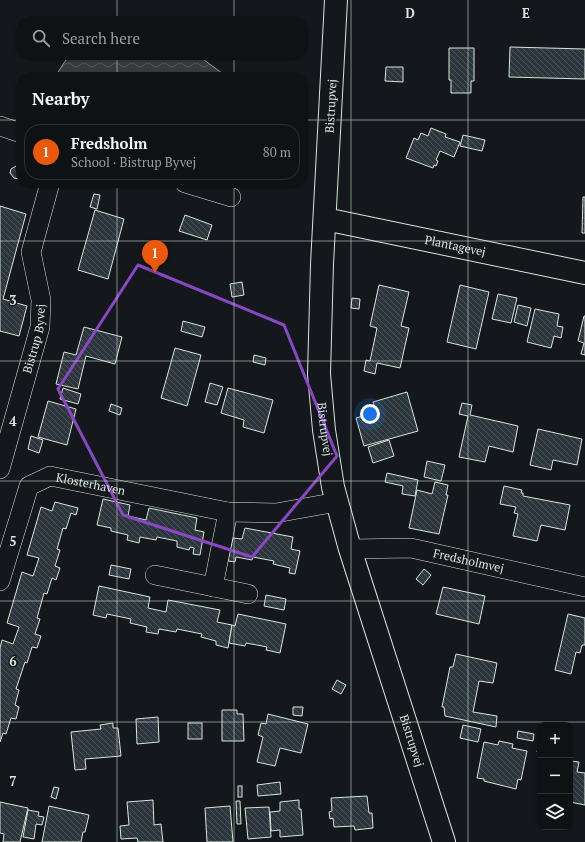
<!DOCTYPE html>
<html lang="en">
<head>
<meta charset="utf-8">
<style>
	:root { --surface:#0f1215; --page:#181b1e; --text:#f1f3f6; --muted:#9b9ea0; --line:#2f3234; --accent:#ea580c }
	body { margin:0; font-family:"PT Serif",serif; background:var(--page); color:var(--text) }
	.controls { position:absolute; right:12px; bottom:12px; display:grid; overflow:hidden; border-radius:8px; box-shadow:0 1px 3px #0004 }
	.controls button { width:36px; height:36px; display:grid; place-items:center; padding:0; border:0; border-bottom:1px solid var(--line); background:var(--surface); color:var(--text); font:20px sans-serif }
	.you { position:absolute; left:370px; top:414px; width:14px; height:14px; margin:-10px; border:3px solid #fff; border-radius:50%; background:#1a73e8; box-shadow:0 0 0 6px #1a73e833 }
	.badge { display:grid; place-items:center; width:26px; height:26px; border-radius:50%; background:var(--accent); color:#fff; font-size:13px; font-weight:700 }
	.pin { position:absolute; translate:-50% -33px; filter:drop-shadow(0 1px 2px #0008) }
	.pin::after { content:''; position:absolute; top:21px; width:14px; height:12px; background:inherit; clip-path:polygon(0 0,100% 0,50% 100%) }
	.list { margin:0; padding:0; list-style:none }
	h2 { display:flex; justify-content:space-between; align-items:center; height:52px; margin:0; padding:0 16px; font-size:17px }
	h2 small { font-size:13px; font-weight:400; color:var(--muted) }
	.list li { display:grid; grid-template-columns:26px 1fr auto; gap:12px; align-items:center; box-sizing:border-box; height:56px; margin:0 8px 8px; padding:0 8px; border:1px solid var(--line); border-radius:16px }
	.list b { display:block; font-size:15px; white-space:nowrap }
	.list p { margin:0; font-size:13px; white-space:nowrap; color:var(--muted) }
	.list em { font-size:13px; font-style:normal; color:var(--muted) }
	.icon { flex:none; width:22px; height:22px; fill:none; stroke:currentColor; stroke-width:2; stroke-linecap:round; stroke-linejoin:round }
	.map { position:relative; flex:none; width:585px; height:842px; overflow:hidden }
	.search { position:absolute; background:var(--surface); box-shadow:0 1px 3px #0004; left:16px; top:16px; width:292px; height:44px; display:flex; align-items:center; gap:10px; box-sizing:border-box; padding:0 14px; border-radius:16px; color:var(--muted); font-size:15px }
	.panel { position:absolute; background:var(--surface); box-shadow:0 1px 3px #0004; left:16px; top:72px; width:292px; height:116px; border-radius:16px }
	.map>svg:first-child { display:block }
	.water { fill:url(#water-waves); stroke:#939e99 }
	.building { fill:url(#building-back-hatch); stroke:#d8e6dc }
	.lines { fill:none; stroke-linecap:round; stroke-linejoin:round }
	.street-casing { stroke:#d8e6dc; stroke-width:20 }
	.secondary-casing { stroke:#d8e6dc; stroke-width:24 }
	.street { stroke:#14181c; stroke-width:19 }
	.secondary { stroke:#14181c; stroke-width:22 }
	.marked { fill:none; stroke:#8948c3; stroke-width:3; stroke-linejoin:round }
	.grid { fill:none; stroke:#d8e6dc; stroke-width:1; stroke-opacity:0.55 }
	.labels { text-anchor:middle; stroke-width:3; stroke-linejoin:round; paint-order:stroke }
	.street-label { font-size:12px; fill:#d8e6dc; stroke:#14181c }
	.grid-label { font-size:13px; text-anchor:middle; font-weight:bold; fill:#d8e6dc; stroke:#14181c; stroke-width:3; stroke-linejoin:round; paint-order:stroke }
</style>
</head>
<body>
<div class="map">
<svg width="585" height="842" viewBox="0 0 585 842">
	<defs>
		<pattern id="water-waves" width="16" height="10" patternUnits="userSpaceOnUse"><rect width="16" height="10" fill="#363b3e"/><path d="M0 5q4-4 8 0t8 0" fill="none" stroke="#525759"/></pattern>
		<pattern id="building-back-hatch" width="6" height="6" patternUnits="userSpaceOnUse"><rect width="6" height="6" fill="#2c363c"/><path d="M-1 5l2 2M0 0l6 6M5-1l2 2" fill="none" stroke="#4a5358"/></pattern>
	</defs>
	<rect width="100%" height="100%" fill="#14181c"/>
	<!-- water -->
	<polygon class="water" points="69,55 167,55 203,59 227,77 55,77"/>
	<!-- building -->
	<g class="building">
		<polygon points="510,47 585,49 585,79 509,77"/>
		<polygon points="449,48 474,48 474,81 471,81 471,93 451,93 451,80 449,80"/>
		<polygon points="386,67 403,67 403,82 385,81"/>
		<polygon points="431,128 446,134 445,137 460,142 454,157 440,151 436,160 438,161 436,166 434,165 433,168 406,158 414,138 418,140 421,133 428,136"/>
		<polygon points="463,135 485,140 482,151 460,146"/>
		<polygon points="16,166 21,167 21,177 19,179 14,178 10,173 11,169"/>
		<polygon points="94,194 100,195 97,209 90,207"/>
		<polygon points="583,197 585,197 585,233 582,233"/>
		<polygon points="0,206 26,214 3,299 27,306 19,336 0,331"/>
		<polygon points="95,210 124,219 108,279 78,270"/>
		<polygon points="185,215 212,225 207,240 179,231"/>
		<polygon points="242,282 244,295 232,297 230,284"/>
		<polygon points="379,285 409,292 401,326 409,328 400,368 377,363 375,374 364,371 366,360 370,361 377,328 370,326"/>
		<polygon points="460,285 489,292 476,349 447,342"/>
		<polygon points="498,294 517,298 511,323 492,319"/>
		<polygon points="352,298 360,299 359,309 351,308"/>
		<polygon points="518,305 531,308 527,326 514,322"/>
		<polygon points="535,309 559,314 557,326 563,327 561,338 554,336 551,348 527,342"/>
		<polygon points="584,316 585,316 585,355 581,354 584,343 578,341"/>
		<polygon points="183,321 205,327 202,337 181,331"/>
		<polygon points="84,327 122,337 115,364 86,356 78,389 56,384 64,352 76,355"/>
		<polygon points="175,348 201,355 187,406 161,398"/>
		<polygon points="254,355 266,358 265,365 253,362"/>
		<polygon points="210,383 223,387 217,405 205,402"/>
		<polygon points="63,388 81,394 78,404 60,399"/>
		<polygon points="228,388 273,400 264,433 243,427 244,420 221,413"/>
		<polygon points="407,392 418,431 364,446 356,418 376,412 373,402"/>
		<polygon points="48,401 76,409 67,445 38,437"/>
		<polygon points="462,403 472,405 470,415 518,426 513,452 489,446 485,462 459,457 468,416 459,414"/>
		<polygon points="111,404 122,408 120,415 109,411"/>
		<polygon points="538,429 582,439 577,465 553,460 551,470 530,465"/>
		<polygon points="31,436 43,440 39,453 28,449"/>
		<polygon points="389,440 394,456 373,463 368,447"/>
		<polygon points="427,461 445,465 441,481 424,477"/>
		<polygon points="387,473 418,480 415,496 402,494 403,486 385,482"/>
		<polygon points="435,482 448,485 446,495 448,495 439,534 409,528 417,490 432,494"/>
		<polygon points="504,486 522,490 521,493 523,493 523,496 570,505 565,530 541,525 537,541 513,536 518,514 514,513 516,507 500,504"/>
		<polygon points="103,499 130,505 128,516 146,520 149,508 197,518 195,530 204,532 200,555 193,554 194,548 190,547 189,550 177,547 177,541 157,537 156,540 140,537 139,543 127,540 128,535 111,531 111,528 97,525"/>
		<polygon points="55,502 78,508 76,515 71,513 66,529 63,528 57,549 60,550 55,566 60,568 56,580 52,578 47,594 44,593 37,618 40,619 35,634 41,636 37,648 32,647 27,663 25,662 16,689 19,690 15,705 19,707 16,719 11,718 6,734 3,733 0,742 0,648 2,640 13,644 19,627 7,623 22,572 33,576 39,558 27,555 41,507 52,511"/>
		<polygon points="245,528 293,537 291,549 300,551 295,574 289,573 290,568 273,564 274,561 253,557 252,560 236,557 235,562 228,561 233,538 242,539"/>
		<polygon points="111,565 131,569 129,579 109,575"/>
		<polygon points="424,569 431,575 423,585 416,579"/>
		<polygon points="99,586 150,597 148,608 166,612 168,600 220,610 217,622 232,625 228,648 216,645 216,641 201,637 202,634 177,629 176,632 159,629 158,634 146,632 147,627 130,623 131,619 107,614 106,618 93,615"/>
		<polygon points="443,587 485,596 479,624 436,614"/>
		<polygon points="266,595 286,599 284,610 264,606"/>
		<polygon points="238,614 286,624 280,653 266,650 267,647 257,645 246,643 245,646 229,643 232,625 235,626"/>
		<polygon points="568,614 585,618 585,645 582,645 580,653 576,652 571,674 555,670"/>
		<polygon points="456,654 497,663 493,683 479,681 473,712 497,716 496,727 445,716 444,707 442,707 450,667 453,667"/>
		<polygon points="337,680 346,685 341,694 332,689"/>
		<polygon points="293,707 303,707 302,716 293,715"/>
		<polygon points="222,710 237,710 237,714 243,714 244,741 222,741"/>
		<polygon points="268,714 308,724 301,753 280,748 275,766 257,762 263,737 258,735 261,723 266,724"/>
		<polygon points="158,717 159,742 137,744 136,719"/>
		<polygon points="113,723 113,728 118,728 121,756 85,759 86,769 75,770 71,732 101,729 100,725"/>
		<rect x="188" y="723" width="14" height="16"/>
		<polygon points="463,725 481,729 478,742 460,738"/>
		<polygon points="518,731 534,734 533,741 517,738"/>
		<polygon points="540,740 540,753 537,752"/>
		<polygon points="499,741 513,744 512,748 527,751 521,780 518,779 516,789 484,781 484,779 477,778 484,742 498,745"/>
		<polygon points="571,761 579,762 577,772 585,773 585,805 570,802 570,803 570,766"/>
		<polygon points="280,782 281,794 258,796 257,785"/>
		<rect x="238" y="786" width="4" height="11"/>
		<polygon points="54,787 59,788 56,799 51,797"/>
		<polygon points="367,796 369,813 372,813 373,828 355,830 354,826 334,827 333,818 330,819 329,812 332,811 331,798"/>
		<polygon points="153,800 154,825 161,824 163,842 138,842 137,838 121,839 120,826 129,825 127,802"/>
		<polygon points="299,800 299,809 301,809 303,835 280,837 280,830 271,831 270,812 280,811 280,802"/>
		<polygon points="236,801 240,801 241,824 237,824"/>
		<polygon points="0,802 28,808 20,842 3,842 4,834 0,833"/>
		<polygon points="49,806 89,815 85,832 83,832 81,842 42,842"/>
		<polygon points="230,806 233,842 207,842 205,808"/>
		<polygon points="269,807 271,837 248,839 245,808"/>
		<polygon points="28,810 39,812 38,816 44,817 42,825 36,824 34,839 23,837"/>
	</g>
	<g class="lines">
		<!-- street casing -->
		<g class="street-casing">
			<g id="street">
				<polyline points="0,126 21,133"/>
				<polyline points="185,183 231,197"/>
				<path id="s1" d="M0 469 40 327 41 300 31 252 50 183"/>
				<path id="s2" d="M350 549 411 548 585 587"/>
				<polyline points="155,575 248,594"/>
				<path id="s3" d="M0 581 29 486 50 476 228 512 276 513 337 502"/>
				<polyline points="213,587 228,512"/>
			</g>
		</g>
		<!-- secondary casing -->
		<g class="secondary-casing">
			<g id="secondary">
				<path id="s4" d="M336 0 322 264 319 374 324 430 333 487 350 549 444 842"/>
				<path id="s5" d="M325 219 585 273"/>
			</g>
		</g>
		<!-- street -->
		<use href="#street" class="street"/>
		<!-- secondary -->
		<use href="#secondary" class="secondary"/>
	</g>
	<!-- marked area -->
	<path class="marked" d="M138 265 284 325 337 456 252 557 123 515 58 389Z"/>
	<!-- grid -->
	<path class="grid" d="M117 0V21M234 0V21M351 0V842M468 0V842M117 55V77M234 55V77M0 120H21M303 120H585M117 183V842M234 183V842M0 241H585M0 361H585M0 481H585M0 601H585M0 722H585"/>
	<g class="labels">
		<!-- street labels -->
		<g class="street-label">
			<text transform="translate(331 106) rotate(-87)" y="4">Bistrupvej</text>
			<text dy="4" stroke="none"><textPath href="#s5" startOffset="133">Plantagevej</textPath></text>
			<text dy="4" stroke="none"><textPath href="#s1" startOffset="135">Bistrup Byvej</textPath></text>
			<text dy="4" stroke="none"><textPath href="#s4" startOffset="430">Bistrupvej</textPath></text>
			<text dy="4" stroke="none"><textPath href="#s3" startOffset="164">Klosterhaven</textPath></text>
			<text dy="4" stroke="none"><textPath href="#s2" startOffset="120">Fredsholmvej</textPath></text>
			<text dy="4" stroke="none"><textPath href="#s4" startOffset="754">Bistrupvej</textPath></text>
		</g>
	</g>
	<g class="grid-label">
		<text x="410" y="18">D</text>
		<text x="526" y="18">E</text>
		<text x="13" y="305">3</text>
		<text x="13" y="426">4</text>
		<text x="13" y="546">5</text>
		<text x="13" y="666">6</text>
		<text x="13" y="786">7</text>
	</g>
</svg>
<div class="controls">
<button>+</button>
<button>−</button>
<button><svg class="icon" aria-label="layers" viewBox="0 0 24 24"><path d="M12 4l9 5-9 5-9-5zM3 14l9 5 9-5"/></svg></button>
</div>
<div class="you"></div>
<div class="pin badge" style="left:155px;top:273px">1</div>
<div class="search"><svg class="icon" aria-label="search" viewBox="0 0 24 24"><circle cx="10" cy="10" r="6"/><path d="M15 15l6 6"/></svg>Search here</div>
<section class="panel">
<h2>Nearby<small></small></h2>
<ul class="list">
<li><span class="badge">1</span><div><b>Fredsholm</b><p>School · Bistrup Byvej</p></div><em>80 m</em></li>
</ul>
</section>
</div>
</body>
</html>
